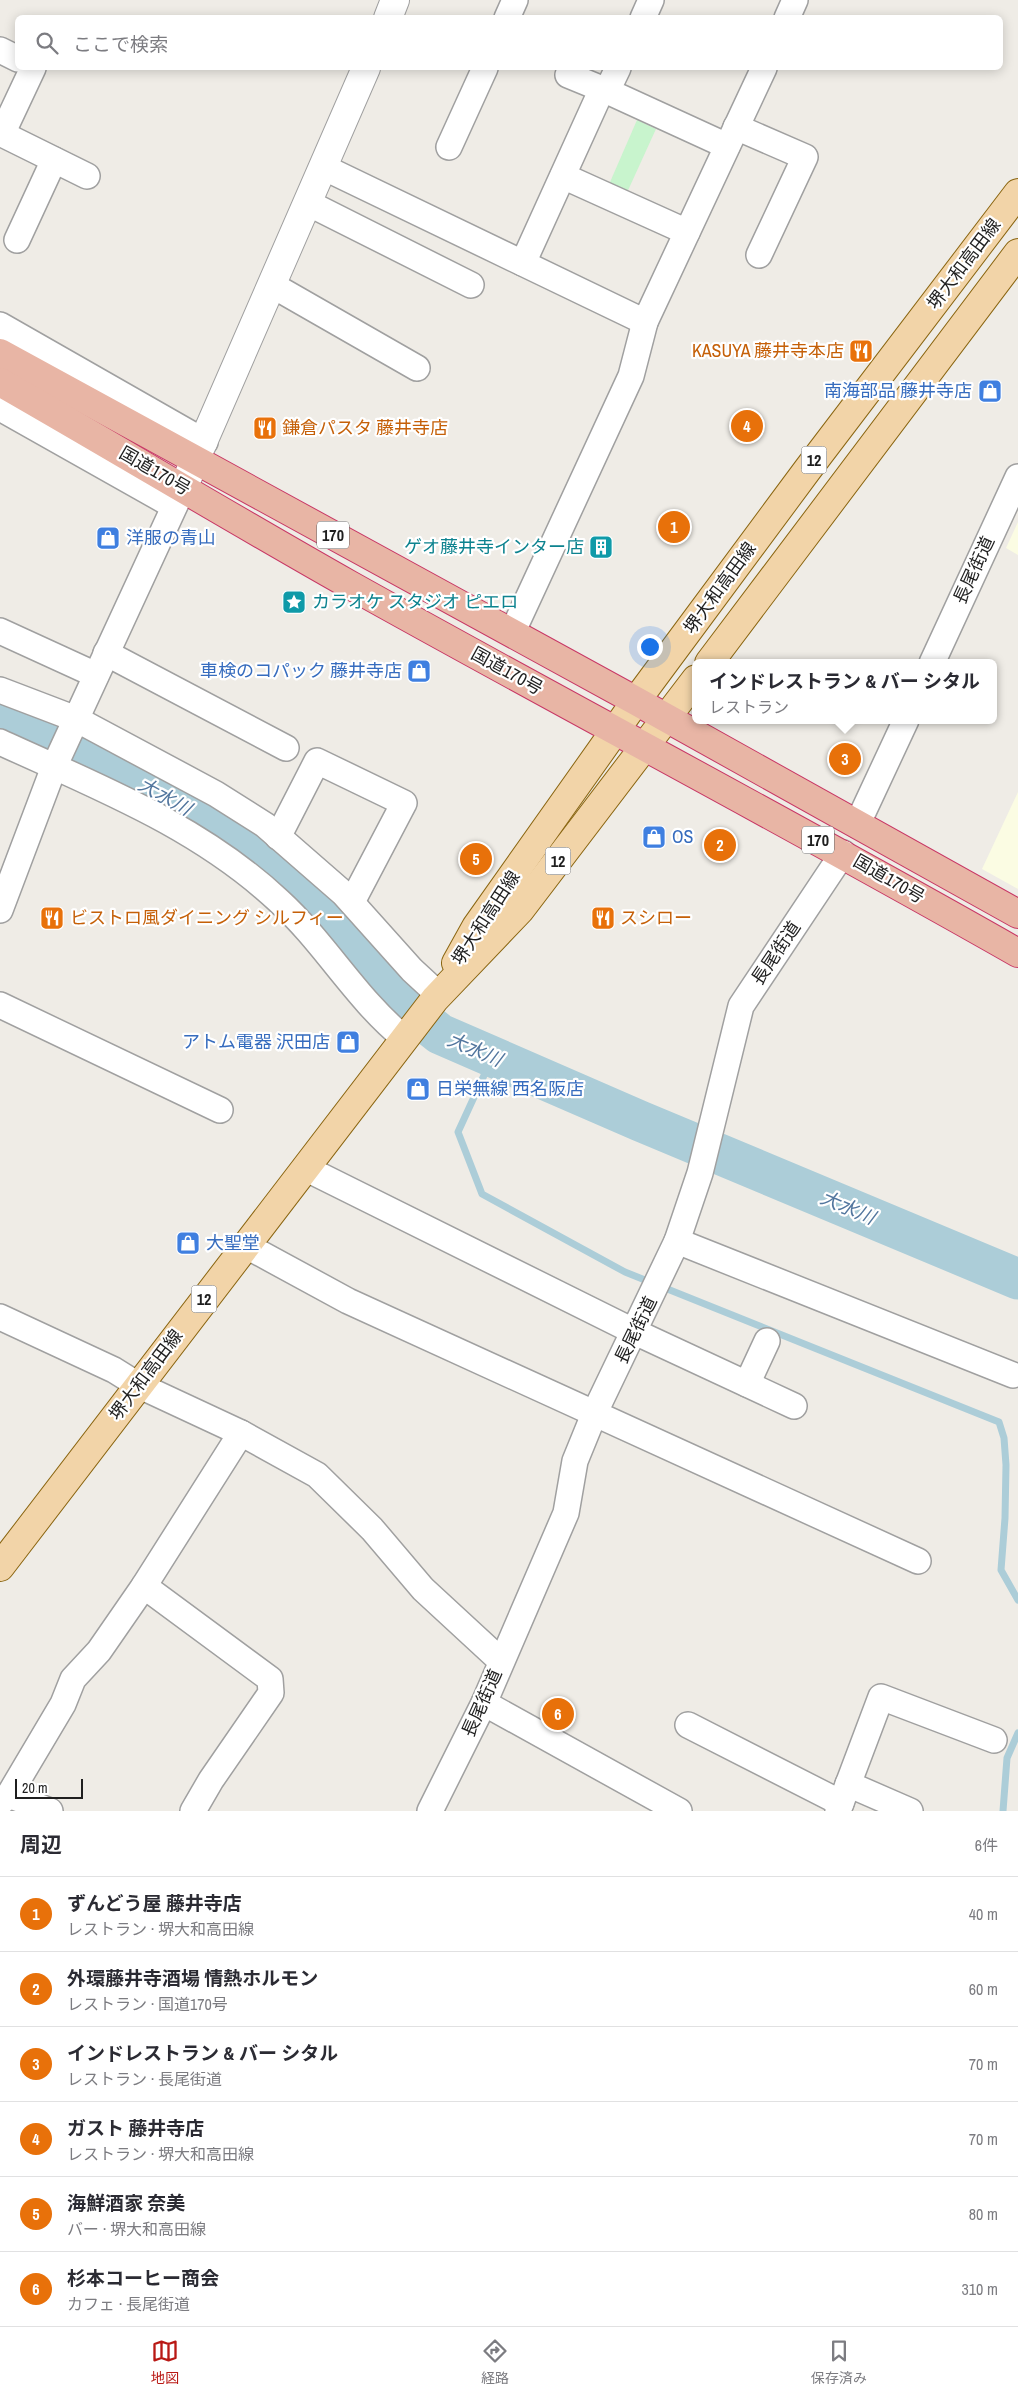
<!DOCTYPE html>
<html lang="ja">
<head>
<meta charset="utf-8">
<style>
	:root { --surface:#fff; --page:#f2f2f3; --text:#2b2b33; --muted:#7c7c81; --line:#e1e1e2; --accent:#b91915 }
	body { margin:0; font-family:"Archivo Narrow","Noto Sans JP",sans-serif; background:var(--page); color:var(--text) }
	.scale { position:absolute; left:15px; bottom:12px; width:68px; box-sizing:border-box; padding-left:5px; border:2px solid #1f1f1f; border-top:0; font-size:14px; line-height:18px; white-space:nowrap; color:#1f1f1f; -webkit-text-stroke:4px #fff; paint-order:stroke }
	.you { position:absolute; left:649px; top:646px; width:18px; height:18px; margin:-12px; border:4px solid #fff; border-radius:50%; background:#1a73e8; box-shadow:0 0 0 8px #1a73e833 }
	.badge { display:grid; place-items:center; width:32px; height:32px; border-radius:50%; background:var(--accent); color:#fff; font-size:16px; font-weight:700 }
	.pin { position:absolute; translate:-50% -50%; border:2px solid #fff; box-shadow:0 1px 5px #0006 }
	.popup { position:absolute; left:692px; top:659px; width:305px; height:65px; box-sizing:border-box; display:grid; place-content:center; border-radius:8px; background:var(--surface); filter:drop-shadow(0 1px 4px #0005); font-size:16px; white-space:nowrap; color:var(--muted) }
	.popup b { font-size:19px; color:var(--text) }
	.popup::after { content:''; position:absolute; left:50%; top:100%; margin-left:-10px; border:10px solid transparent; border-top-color:var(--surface) }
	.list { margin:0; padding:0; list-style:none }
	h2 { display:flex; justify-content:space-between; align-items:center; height:65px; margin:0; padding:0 20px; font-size:21px }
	h2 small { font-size:16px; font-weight:400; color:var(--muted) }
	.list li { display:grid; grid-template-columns:32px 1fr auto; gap:15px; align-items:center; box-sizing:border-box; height:75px; padding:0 20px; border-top:1px solid var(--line) }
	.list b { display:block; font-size:19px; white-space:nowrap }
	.list p { margin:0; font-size:16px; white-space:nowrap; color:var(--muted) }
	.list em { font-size:16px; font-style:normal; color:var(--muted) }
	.icon { flex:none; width:28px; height:28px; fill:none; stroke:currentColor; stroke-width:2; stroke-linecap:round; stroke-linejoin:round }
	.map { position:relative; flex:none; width:1018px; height:1811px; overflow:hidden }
	.search { position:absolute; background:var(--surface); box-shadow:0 2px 12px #0003; left:15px; right:15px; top:15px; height:55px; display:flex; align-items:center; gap:12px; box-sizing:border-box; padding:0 18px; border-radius:8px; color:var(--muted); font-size:19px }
	.sheet { height:515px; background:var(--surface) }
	nav { display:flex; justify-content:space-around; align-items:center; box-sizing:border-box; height:70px; border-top:1px solid var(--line); background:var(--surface); font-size:14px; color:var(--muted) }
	nav a { display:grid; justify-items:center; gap:2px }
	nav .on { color:var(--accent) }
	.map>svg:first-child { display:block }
	.education { fill:#fbfce3 }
	.park { fill:#c8f4cd }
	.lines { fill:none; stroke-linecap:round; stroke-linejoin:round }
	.stream { stroke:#accdd8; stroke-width:7 }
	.river { stroke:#accdd8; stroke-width:41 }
	.minor-casing { stroke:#a0a0a0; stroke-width:28 }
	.tertiary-casing { stroke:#a0a0a0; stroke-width:30 }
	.primary-casing { stroke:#8a6510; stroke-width:30 }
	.trunk-casing { stroke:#c83866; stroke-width:30 }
	.minor { stroke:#fff; stroke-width:25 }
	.tertiary { stroke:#fff; stroke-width:28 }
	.primary { stroke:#f2d4a8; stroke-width:28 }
	.trunk { stroke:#e8b5a5; stroke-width:28 }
	.labels { text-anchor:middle; stroke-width:4.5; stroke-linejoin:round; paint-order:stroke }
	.shield { fill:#fff; stroke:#626262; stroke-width:1 }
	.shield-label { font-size:16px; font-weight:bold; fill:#1f1f1f }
	.street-label { font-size:18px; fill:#1f1f1f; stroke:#fff }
	.food-label { font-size:18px; fill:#c56008; stroke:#fff; text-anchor:start }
	.shop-label { font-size:18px; fill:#366cbe; stroke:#fff; text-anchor:start }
	.culture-label { font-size:18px; fill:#0d838f; stroke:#fff; text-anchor:end }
	.water-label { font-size:19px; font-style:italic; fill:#52769e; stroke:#fff }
</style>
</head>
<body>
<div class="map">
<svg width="1018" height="1811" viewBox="0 0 1018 1811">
	<rect width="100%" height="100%" fill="#efece6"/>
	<!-- education -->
	<g class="education">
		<polygon points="1018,522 1018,555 1006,548"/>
		<polygon points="1018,792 1018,889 982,869"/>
	</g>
	<!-- park -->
	<polygon class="park" points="637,120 656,129 625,197 607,189"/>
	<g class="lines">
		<!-- stream -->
		<g class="stream">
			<polyline points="492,1058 458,1132 482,1194 625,1272 999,1422 1004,1438 1006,1465 1005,1518 1001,1570 1018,1600"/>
			<polyline points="1003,1811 1007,1758 1018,1733"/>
		</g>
		<!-- river -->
		<polyline class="river" points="0,715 83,751 196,812 248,847 284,875 321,910 395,998 440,1034 640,1121 1018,1279"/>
		<!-- minor casing -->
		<g class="minor-casing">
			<g id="minor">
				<polyline points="507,18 515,0"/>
				<polyline points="643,18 651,0"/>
				<polyline points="787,18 795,0"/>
				<polyline points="0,50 18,59"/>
				<polyline points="618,68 607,91 727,146"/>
				<polyline points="568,75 607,91"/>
				<polyline points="736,127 805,157 759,255"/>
				<polyline points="0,133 87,176"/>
				<polyline points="2,134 33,68"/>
				<polyline points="449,147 485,68"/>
				<polyline points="323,167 645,322 764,68"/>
				<polyline points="563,176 687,232"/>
				<polyline points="308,203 471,285"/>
				<polyline points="17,240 54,160"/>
				<polyline points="523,263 602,89"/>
				<polyline points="272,285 417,368"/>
				<polyline points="0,325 205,442"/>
				<polyline points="0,408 174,506"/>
				<polyline points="0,631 96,675"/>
				<polyline points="512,633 631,376 645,322"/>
				<polyline points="106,653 286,748"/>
				<polyline points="932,663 1018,477"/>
				<polyline points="0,690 76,719 216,794 265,825 343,893 412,970 438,994"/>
				<path d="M0 742C98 787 199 826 279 901 325 943 356 999 404 1038"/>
				<polyline points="857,825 906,720"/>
				<polyline points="278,837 317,761 404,803 352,902"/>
				<polyline points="0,910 54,767 183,488"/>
				<polyline points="0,1005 220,1110"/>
				<polyline points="305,1168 635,1332 794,1406"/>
				<polyline points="677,1241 1013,1375"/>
				<polyline points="245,1245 348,1301 918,1561"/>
				<polyline points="0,1317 114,1370 138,1385 241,1433 317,1475 372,1529 423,1589 501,1661"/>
				<polyline points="747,1384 767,1341"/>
				<polyline points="144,1586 270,1679 271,1693 211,1780 193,1811"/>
				<polyline points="484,1703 679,1811"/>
				<polyline points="688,1725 841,1803"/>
				<polyline points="848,1784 910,1811"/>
				<polyline points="9,1795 50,1811"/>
				<polyline points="0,1803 9,1795 63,1704 73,1679 99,1651 144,1586 241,1433"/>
				<polyline points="430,1811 484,1703 566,1513 575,1461 595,1412 677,1241 700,1173 741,1006 843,853"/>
				<polyline points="838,1811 881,1697 994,1740"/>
			</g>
		</g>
		<!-- tertiary casing -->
		<g class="tertiary-casing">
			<g id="tertiary">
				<polyline points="388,18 395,0"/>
				<polyline points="183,488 366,68"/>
			</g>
		</g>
		<!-- primary casing -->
		<g class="primary-casing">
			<g id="primary">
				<polyline points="709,663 1018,253"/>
				<polyline points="456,963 476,927 636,701 808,469 1018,193"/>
				<polyline points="0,1567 435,999 520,910 696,679"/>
			</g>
		</g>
		<!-- trunk casing -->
		<g class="trunk-casing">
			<g id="trunk">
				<polyline points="0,353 636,701 1018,914"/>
				<path d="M0 382C117 449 233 519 350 585 572 709 797 827 1018 953"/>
			</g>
		</g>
		<!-- minor -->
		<use href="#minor" class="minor"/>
		<!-- tertiary -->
		<use href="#tertiary" class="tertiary"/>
		<!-- primary -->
		<use href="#primary" class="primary"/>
		<!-- trunk -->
		<use href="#trunk" class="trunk"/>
	</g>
	<!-- icons -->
	<defs>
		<g id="restaurant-square" transform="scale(1.25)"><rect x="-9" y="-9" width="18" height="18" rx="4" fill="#e8710a" stroke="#fff"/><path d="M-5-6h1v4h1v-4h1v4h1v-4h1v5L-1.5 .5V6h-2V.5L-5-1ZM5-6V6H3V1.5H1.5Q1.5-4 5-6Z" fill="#fff"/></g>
		<g id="shop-square" transform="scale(1.25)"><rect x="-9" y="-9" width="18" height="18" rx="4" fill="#3f7fe0" stroke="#fff"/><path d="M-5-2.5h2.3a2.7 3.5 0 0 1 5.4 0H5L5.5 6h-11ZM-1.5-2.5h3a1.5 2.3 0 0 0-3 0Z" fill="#fff"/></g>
		<g id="building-square" transform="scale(1.25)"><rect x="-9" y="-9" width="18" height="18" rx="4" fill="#0f9aa8" stroke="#fff"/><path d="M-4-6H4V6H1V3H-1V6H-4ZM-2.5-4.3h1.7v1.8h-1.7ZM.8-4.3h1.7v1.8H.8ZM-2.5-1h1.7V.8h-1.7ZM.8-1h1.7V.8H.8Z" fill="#fff"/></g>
		<g id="sight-square" transform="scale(1.25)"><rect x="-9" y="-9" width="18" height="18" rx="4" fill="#0f9aa8" stroke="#fff"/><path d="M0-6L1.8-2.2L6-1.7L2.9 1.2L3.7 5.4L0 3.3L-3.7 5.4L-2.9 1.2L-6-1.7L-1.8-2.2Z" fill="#fff"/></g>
	</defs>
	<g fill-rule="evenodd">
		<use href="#restaurant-square" x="861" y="351"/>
		<use href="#shop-square" x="990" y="391"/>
		<use href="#restaurant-square" x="265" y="428"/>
		<use href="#shop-square" x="108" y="538"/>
		<use href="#building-square" x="601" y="547"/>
		<use href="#sight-square" x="294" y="602"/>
		<use href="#shop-square" x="419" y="671"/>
		<use href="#shop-square" x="654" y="837"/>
		<use href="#restaurant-square" x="52" y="918"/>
		<use href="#restaurant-square" x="603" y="918"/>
		<use href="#shop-square" x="348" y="1042"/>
		<use href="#shop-square" x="418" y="1089"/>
		<use href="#shop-square" x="188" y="1243"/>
	</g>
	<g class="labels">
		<!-- shield labels -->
		<g class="shield">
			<rect x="801.5" y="446.5" width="25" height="27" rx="4"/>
			<rect x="317" y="521.5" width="32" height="27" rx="4"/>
			<rect x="802" y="826.5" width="32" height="27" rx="4"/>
			<rect x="545.5" y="847.5" width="25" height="27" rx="4"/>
			<rect x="191.5" y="1285.5" width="25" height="27" rx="4"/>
		</g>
		<g class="shield-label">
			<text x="814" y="466">12</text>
			<text x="333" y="541">170</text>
			<text x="818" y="846">170</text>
			<text x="558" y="867">12</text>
			<text x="204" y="1305">12</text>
		</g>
		<!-- street labels -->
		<g class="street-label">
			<text transform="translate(964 264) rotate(-53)" y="6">堺大和高田線</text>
			<text transform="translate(155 471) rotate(30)" y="6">国道170号</text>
			<text transform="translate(974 570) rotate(-65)" y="6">長尾街道</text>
			<text transform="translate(720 588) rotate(-54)" y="6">堺大和高田線</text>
			<text transform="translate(507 671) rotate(29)" y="6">国道170号</text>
			<text transform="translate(889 879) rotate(30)" y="6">国道170号</text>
			<text transform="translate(486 918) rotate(-57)" y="6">堺大和高田線</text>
			<text transform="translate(776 953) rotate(-56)" y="6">長尾街道</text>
			<text transform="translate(636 1330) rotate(-64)" y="6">長尾街道</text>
			<text transform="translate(146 1375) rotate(-53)" y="6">堺大和高田線</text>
			<text transform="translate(482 1703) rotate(-66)" y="6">長尾街道</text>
		</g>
		<!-- food labels -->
		<g class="food-label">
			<text x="844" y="357" text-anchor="end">KASUYA 藤井寺本店</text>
			<text x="282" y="434">鎌倉パスタ 藤井寺店</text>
			<text x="70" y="924">ビストロ風ダイニング シルフィー</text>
			<text x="620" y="924">スシロー</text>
		</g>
		<!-- shop labels -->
		<g class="shop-label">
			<text x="972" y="397" text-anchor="end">南海部品 藤井寺店</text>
			<text x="126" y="544">洋服の青山</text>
			<text x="402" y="677" text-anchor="end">車検のコパック 藤井寺店</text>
			<text x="672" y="843">OS</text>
			<text x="330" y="1048" text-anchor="end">アトム電器 沢田店</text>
			<text x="436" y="1095">日栄無線 西名阪店</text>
			<text x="206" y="1249">大聖堂</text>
		</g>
		<!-- culture labels -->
		<g class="culture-label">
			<text x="584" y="553">ゲオ藤井寺インター店</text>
			<text x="312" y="608" text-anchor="start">カラオケ スタジオ ピエロ</text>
		</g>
		<!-- water labels -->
		<g class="water-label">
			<text transform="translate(165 796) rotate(29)" y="7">大水川</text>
			<text transform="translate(475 1049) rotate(23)" y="7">大水川</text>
			<text transform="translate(848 1207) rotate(23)" y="7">大水川</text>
		</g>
	</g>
</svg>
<div class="scale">20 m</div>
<div class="you"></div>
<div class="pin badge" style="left:674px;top:527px;background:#e8710a">1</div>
<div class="pin badge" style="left:720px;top:845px;background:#e8710a">2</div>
<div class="pin badge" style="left:845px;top:759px;background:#e8710a">3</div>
<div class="popup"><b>インドレストラン &amp; バー シタル</b>レストラン</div>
<div class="pin badge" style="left:747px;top:426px;background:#e8710a">4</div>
<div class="pin badge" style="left:476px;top:859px;background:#e8710a">5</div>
<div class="pin badge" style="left:558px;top:1714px;background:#e8710a">6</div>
<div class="search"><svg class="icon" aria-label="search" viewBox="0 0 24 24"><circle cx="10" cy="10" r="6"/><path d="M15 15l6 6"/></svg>ここで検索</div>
</div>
<section class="sheet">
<h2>周辺<small>6件</small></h2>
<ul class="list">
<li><span class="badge" style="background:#e8710a">1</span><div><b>ずんどう屋 藤井寺店</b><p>レストラン · 堺大和高田線</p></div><em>40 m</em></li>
<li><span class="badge" style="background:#e8710a">2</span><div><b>外環藤井寺酒場 情熱ホルモン</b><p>レストラン · 国道170号</p></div><em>60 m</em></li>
<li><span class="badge" style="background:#e8710a">3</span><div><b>インドレストラン &amp; バー シタル</b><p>レストラン · 長尾街道</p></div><em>70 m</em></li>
<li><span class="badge" style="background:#e8710a">4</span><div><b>ガスト 藤井寺店</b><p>レストラン · 堺大和高田線</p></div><em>70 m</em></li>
<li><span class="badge" style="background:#e8710a">5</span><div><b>海鮮酒家 奈美</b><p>バー · 堺大和高田線</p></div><em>80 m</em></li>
<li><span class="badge" style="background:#e8710a">6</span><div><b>杉本コーヒー商会</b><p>カフェ · 長尾街道</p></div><em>310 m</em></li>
</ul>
</section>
<nav>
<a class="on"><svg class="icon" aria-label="map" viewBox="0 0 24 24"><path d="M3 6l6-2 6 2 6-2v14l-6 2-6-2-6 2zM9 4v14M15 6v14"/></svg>地図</a>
<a><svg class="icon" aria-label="directions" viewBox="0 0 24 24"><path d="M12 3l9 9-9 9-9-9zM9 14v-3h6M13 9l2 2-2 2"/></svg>経路</a>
<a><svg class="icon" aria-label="saved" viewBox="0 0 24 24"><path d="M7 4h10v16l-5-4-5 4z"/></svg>保存済み</a>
</nav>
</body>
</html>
